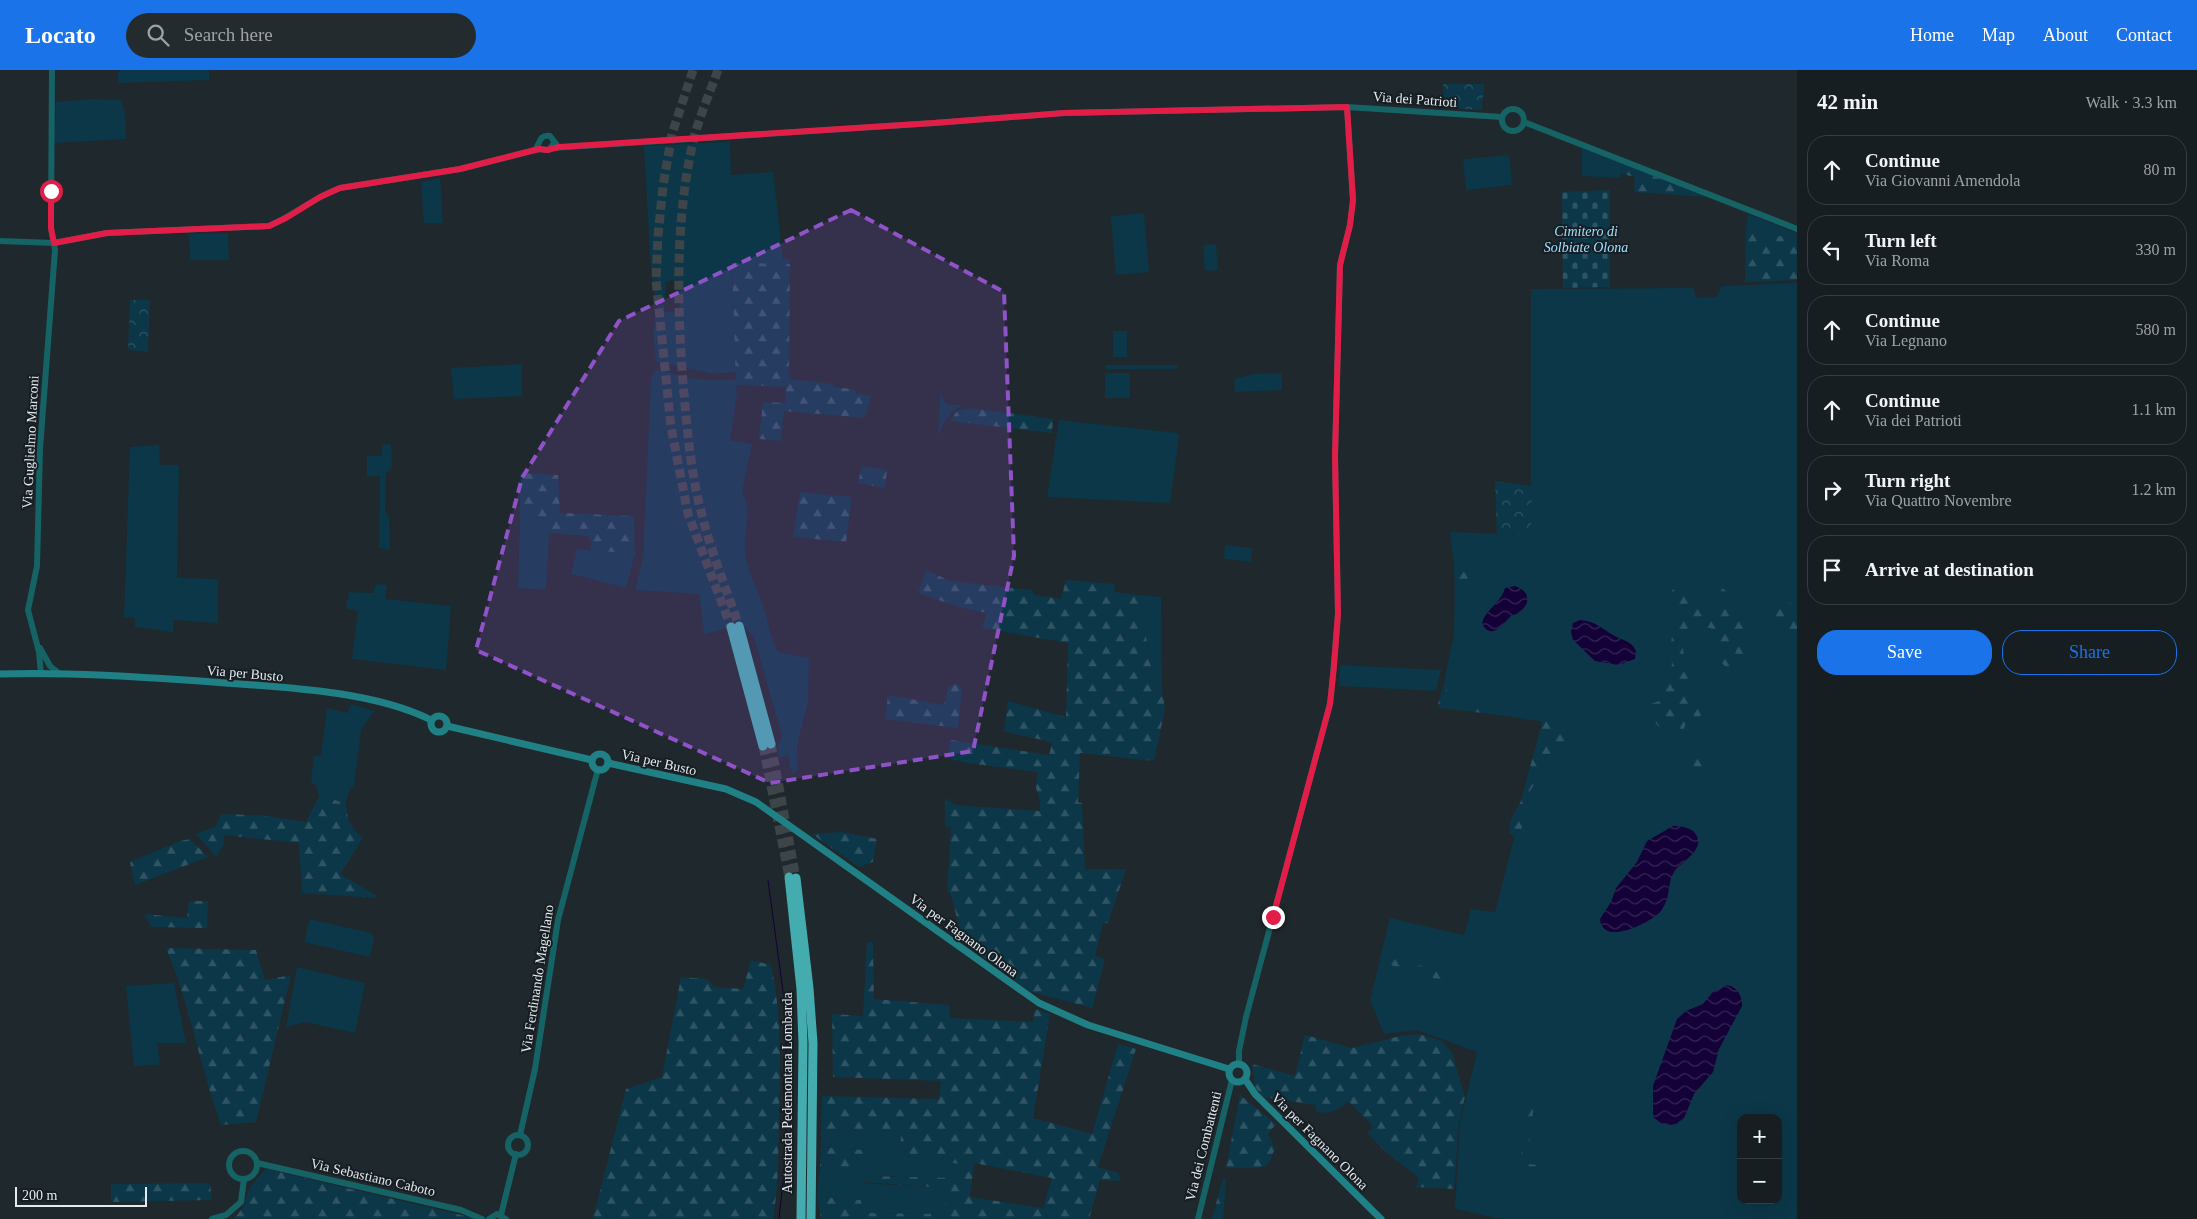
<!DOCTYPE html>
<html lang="en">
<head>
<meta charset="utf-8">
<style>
	:root { --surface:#171e21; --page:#242b2e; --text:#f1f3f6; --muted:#9ea2a5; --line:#363c3f; --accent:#1a73e8 }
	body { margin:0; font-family:Georgia,serif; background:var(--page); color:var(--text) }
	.controls { position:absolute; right:15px; bottom:15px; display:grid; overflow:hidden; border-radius:10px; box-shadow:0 5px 20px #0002 }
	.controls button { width:45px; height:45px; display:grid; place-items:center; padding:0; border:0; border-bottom:1px solid var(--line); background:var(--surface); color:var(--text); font:25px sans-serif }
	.scale { position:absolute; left:15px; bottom:12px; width:132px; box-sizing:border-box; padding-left:5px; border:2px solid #e4eaed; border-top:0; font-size:14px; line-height:18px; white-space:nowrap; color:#e4eaed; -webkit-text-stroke:4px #161e23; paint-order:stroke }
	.stop { position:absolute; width:15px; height:15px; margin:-11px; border:4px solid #e11d48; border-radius:50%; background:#fff }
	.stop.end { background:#e11d48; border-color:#fff; box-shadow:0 1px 5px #0008 }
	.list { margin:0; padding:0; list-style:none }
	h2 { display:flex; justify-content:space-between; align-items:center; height:65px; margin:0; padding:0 20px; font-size:21px }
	h2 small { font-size:16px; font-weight:400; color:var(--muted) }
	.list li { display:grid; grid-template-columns:32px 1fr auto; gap:15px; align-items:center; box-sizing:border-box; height:70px; margin:0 10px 10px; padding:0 10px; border:1px solid var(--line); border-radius:20px }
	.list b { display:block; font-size:19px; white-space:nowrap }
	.list p { margin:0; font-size:16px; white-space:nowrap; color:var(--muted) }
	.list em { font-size:16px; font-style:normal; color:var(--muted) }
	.actions { display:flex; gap:10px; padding:15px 20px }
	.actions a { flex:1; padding:11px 0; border:1px solid var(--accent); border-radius:20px; text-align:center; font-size:18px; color:var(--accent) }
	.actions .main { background:var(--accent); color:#fff }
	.icon { flex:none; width:28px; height:28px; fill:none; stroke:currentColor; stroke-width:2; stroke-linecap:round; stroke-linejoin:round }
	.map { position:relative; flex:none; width:1797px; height:1149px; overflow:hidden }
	header { display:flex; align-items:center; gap:30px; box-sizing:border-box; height:70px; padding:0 25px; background:var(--accent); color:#fff }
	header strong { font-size:24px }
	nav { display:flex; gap:28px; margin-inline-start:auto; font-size:18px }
	.search { width:350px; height:45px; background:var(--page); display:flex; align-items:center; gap:12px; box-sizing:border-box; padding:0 18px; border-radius:28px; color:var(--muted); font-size:19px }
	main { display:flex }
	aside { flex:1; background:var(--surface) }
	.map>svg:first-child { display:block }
	.grass { fill:#0c3748; fill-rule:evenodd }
	.forest { fill:url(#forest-firs); fill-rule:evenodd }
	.cemetery { fill:url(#cemetery-stones) }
	.park { fill:url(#park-crowns) }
	.water { fill:url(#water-waves) }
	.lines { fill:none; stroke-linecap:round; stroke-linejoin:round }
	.stream { stroke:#140138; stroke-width:1 }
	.motorway-tunnel { stroke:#3d4549; stroke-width:9; stroke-dasharray:9 4.5; stroke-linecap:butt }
	.tertiary { stroke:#166366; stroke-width:6 }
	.secondary { stroke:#1f8185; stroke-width:7 }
	.motorway { stroke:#44acaf; stroke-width:9 }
	.route { stroke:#e11d48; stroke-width:6 }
	.marked { fill:#9052c8; fill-opacity:0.2; stroke:#9052c8; stroke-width:4; stroke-dasharray:10 6; stroke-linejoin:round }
	.labels { text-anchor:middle; stroke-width:4; stroke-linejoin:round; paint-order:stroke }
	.street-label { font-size:14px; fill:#e4eaed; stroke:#161e23 }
	.park-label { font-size:14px; font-style:italic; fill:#a0e0fe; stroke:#161e23 }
</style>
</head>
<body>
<header>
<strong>Locato</strong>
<div class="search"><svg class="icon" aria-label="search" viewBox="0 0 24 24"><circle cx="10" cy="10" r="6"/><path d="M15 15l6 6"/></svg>Search here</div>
<nav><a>Home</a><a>Map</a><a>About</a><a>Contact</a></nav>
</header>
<main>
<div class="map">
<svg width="1797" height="1149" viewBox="0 0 1797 1149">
	<defs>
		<pattern id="forest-firs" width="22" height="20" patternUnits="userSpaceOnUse" patternTransform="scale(1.25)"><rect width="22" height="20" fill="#0c3748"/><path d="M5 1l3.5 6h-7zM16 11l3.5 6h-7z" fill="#2f5463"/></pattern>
		<pattern id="cemetery-stones" width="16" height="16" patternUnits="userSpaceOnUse" patternTransform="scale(1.25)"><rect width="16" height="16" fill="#0c3748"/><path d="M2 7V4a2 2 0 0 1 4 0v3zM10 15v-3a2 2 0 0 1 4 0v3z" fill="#2f5463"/></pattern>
		<pattern id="park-crowns" width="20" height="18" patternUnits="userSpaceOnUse" patternTransform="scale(1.25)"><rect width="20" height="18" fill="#0c3748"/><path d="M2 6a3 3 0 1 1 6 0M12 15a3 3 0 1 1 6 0" fill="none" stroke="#2f5463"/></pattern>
		<pattern id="water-waves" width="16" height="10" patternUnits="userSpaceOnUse" patternTransform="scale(1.25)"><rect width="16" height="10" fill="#140138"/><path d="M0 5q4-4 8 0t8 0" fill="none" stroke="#362655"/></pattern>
	</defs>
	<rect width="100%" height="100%" fill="#1f282c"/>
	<!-- grass -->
	<g class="grass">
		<polygon points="120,0 209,0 209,10 119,13 117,6"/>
		<polygon points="93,29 121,30 125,46 126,69 54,73 56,32"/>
		<polygon points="730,72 731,105 773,102 783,189 790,189 790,194 732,194 736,302 714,304 656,292 653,264 657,236 664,234 665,242 680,242 677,210 666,212 665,230 655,228 651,200 644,76"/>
		<polygon points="1582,78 1624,94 1620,108 1582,106"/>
		<polygon points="1509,85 1512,115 1466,120 1463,89"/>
		<polygon points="440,108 443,153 424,153 421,112"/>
		<polygon points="1144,143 1149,202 1116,205 1111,146"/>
		<polygon points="1748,144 1797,163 1797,169 1746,160"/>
		<polygon points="228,163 229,190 190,190 189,164"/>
		<polygon points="1216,174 1218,200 1205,201 1203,175"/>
		<path d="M1797 213V1149H1502L1455 1139 1460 1052 1477 982 1417 960 1384 964 1370 930 1390 848 1464 865 1471 839 1495 842 1544 652 1439 636 1454 564 1455 505 1450 462 1531 465V219L1693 218 1697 228 1716 227 1722 216ZM1741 1048H1778V1130H1741Z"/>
		<rect x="1113" y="261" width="14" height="26"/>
		<polygon points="522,294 522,326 454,329 451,298"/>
		<rect x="1106" y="295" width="72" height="4"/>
		<path d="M662 300C685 309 711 312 736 309L737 325 730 370 752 374 742 422C753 440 744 459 745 479 746 500 758 518 764 538 769 553 770 569 779 582L809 588 808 633 797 675 798 701 792 704 788 686 779 688 777 678 782 666 754 567 742 555 704 564 699 524 635 520 643 488 651 308 654 301Z"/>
		<rect x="1105" y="303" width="25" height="25"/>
		<polygon points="1282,303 1282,320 1235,322 1234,309 1253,304"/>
		<path d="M940 321 943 329 948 335H963C949 341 942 354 938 368Z"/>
		<polygon points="1059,350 1178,363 1179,366 1170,433 1047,427"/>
		<polygon points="391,374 392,397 386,403 385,442 389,447 390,480 379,478 380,406 367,406 367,386 382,386 382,375"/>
		<polygon points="159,375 160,395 179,395 177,508 218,509 218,553 173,550 173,562 135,557 135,548 124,547 130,377"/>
		<polygon points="520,447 550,448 546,520 518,518"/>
		<polygon points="1225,475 1252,478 1251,492 1224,489"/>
		<polygon points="577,479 635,484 626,518 571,504"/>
		<polygon points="376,514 387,515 385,529 451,536 446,600 352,589 358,541 346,538 349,522 373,523"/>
		<polygon points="1139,525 1161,527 1162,620 1155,620"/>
		<polygon points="1340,595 1441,600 1436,621 1339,616"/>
		<polygon points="351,634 374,641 361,660 354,717 350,717 346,733 319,726 316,714 311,713 314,685 321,686 327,638 347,643"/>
		<polygon points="310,849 371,863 374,868 370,887 304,872"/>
		<polygon points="297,897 365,913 355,963 305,952 286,957"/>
		<polygon points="174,913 186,973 157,973 160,995 134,996 126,916"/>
		<polygon points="821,1060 901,1062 900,1085 960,1094 961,1108 863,1106 863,1113 947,1118 945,1144 862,1143 861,1130 817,1127 820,1096 861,1101 864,1080 821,1077"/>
	</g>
	<!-- forest -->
	<g class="forest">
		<polygon points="1624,94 1707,127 1634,122 1635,107 1622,104"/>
		<polygon points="1746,160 1797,169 1797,210 1745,212"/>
		<polygon points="732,193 790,194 789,309 833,314 833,317 853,319 856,323 871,326 865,348 784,341 781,371 759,369 763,332 785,333 786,317 736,315"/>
		<polygon points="970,338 1053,349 1052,363 950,351 957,341"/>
		<polygon points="862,396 887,400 885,418 858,413"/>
		<polygon points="520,403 558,405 560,443 634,446 635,484 590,480 591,471 588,466 549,463 549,448 520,447"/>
		<polygon points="800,422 852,427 846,472 793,467"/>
		<path d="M1458 487C1475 501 1467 513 1459 530L1456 528 1455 524 1454 490Z"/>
		<path d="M926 500 950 511 1032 520 1035 525 1061 529 1066 510 1115 514 1114 522 1139 525 1155 620H1162L1165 639 1154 691 1080 683 1078 732 1082 733 1085 799H1126L1108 853H1103L1095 886 1105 889 1092 938 1029 921 969 877 963 871 960 860 951 825 947 821 951 758 945 756V728L956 735 1040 741V731L1036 718 1037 702 968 693 947 688 951 670 1049 685 1052 674C1045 668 1016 666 1004 661L1008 631 1066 647 1068 573 982 558 987 543 962 538 918 523Z"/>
		<path d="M1676 513 1680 514C1687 527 1700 531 1710 539L1715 538 1720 519 1722 518 1727 522C1733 536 1733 533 1746 538L1748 554 1743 561 1742 569 1748 574 1742 591 1745 599 1732 604 1720 591 1723 586 1735 584 1736 580 1729 578 1722 581 1714 574V560C1706 554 1694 559 1686 561 1677 574 1690 601 1689 617L1698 625V638L1702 643 1698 649 1686 652 1684 659C1667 668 1652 655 1649 638L1641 634 1643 631 1654 633 1659 631 1664 623 1672 594 1670 581 1675 542 1670 525Z"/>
		<polygon points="1779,523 1797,539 1797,562 1792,569 1788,569 1784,564 1776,565 1773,561 1770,542 1778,535"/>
		<polygon points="1445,611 1448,613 1445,630 1446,634 1462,636 1472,634 1479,638 1499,641 1500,645 1439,638 1438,634"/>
		<polygon points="956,614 960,616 962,620 958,658 885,649 888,625 944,635 948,617"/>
		<polygon points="1543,649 1550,650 1557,654 1555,659 1557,662 1575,661 1578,666 1578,669 1566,675 1543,701 1530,721 1521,761 1516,767 1509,763 1511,749 1521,731"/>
		<path d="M1704 687 1708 689 1715 687 1717 689 1716 701H1712L1709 696C1701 694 1701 699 1695 702L1685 700 1687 690Z"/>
		<path d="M319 726 346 733C347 750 350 757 363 768L340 804 377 826 376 828 302 823 299 773 224 765V774L216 787 196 764 216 756 221 744 259 745 306 752Z"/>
		<polygon points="842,762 877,769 873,792 859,797 812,764"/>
		<polygon points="190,769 208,787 135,815 130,792 180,771"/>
		<polygon points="189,831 208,831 207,858 151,857 145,844 187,848"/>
		<path d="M867 872H873L874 929 949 935 950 948 1033 952 1035 939 1050 944 1033 1048 1092 1064 1118 974 1136 979 1098 1097 1118 1103 1121 1111 1100 1110 1089 1149H821L817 1127 861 1130 863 1143 944 1144 946 1118 863 1112V1106L961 1108 960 1094 900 1085 901 1062 821 1060 822 1026 939 1029 941 1011 833 1007 832 944 863 946ZM974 1093 1052 1108 1043 1138 970 1127Z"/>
		<path d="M166 878 256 880 265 910 291 905 256 1052 221 1055C200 997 190 935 166 878Z"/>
		<polygon points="1386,887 1454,904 1454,911 1433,908 1384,893"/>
		<path d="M751 890 771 895C782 945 780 995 779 1045 778 1080 779 1115 773 1149H593L626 1019 662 1007 681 907 707 909 714 917 743 919Z"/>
		<path d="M1419 964 1442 971 1452 983 1465 1027 1459 1052 1454 1119 1416 1117 1419 1108 1387 1083 1367 1063 1373 1056 1349 1032C1338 1039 1330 1045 1316 1042V1035L1263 1027 1255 1017 1252 994 1295 1006 1305 965 1352 978 1400 966Z"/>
		<polygon points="1240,1025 1276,1054 1268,1064 1275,1078 1269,1093 1265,1096 1258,1098 1226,1098"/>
		<polygon points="1528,1029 1534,1034 1527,1090 1529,1094 1537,1095 1535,1097 1527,1097 1521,1087 1525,1060 1522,1048 1526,1040 1525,1031"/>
		<polygon points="821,1077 864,1080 868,1089 866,1097 861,1101 820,1096"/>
		<polygon points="266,1099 478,1149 234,1149 243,1137 250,1117"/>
		<polygon points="1223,1108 1226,1109 1223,1149 1212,1149"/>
		<polygon points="210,1113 212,1130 111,1132 111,1114"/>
	</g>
	<!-- cemetery -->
	<polygon class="cemetery" points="1610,120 1610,217 1563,218 1562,122"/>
	<!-- park -->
	<g class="park">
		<polygon points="1443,14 1484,14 1482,40 1448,38 1444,33"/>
		<polygon points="130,230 150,230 148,282 128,280"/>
		<polygon points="1495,411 1532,416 1531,465 1497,464"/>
	</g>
	<!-- water -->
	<g class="water">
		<path d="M1515 516C1529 520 1532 534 1519 542 1516 545 1512 544 1509 548 1501 556 1492 570 1482 554 1485 539 1500 535 1505 518Z"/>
		<path d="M1580 550C1595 551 1601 558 1613 565 1623 571 1631 570 1636 581L1635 589 1618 595 1595 591 1573 570 1571 562 1573 553Z"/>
		<path d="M1673 756C1680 756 1689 757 1694 762 1709 779 1680 792 1674 802 1666 815 1672 827 1660 842 1650 853 1602 877 1600 849L1611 832 1616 818 1637 792 1647 771Z"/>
		<path d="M1727 915C1737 917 1742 925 1742 936L1719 979 1713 1002 1694 1024 1684 1048 1676 1054 1669 1055 1661 1053 1653 1047V1016L1677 949 1686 941 1703 934 1713 922Z"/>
	</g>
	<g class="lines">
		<!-- stream -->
		<polyline class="stream" points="768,810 786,944 786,999 783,1014 786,1036 786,1083 779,1149"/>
		<!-- motorway-tunnel -->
		<g class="motorway-tunnel">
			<polyline points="693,0 672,64 663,116 658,166 656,210 671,357 688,444 731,557"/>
			<path d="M718 0C710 22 700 45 694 68 675 148 677 232 683 313 687 356 690 399 701 441 710 479 726 518 739 556"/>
			<polyline points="771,674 796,808"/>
			<polyline points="763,676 789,807"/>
		</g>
		<!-- tertiary -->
		<g class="tertiary">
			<circle cx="1513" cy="50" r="11"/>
			<polyline points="1524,52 1797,159"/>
			<polyline points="552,78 934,53 1064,43 1347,37 1502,47"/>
			<path d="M535 80C540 74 539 64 550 66L557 75"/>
			<path d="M0 171 54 173 107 163 269 156C294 145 315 127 340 118L460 99 539 79 549 80 554 73"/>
			<polyline points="40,578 50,596 60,604"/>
			<polyline points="41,604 39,582 28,540 37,496 40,379 55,180 51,158 52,0"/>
			<polyline points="1239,994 1239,981 1246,947 1315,690 1330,634 1332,616 1338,544 1335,386 1340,195 1350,155 1353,130 1347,37"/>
			<polyline points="520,1065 535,999 558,850 598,699"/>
			<circle cx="518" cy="1075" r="10"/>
			<circle cx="243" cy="1095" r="14"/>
			<polyline points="257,1093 461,1140 482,1149"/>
			<polyline points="501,1145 516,1084"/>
			<polyline points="212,1149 226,1145 241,1132 244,1109"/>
			<polyline points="489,1149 497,1144 506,1149"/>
			<polyline points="1198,1149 1232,1010"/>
		</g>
		<!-- secondary -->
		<g class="secondary">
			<path d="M0 604C71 602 141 607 212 612 279 617 372 620 431 650"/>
			<circle cx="439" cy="654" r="8"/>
			<polyline points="447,656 592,690"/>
			<circle cx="600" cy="692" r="8"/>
			<polyline points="608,693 726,719 756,732 1039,933 1088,955 1229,999"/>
			<circle cx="1238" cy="1003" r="9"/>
			<polyline points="1245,1009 1255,1024 1381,1149"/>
		</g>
		<!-- motorway -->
		<g class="motorway">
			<polyline points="739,556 771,674"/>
			<polyline points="731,557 763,676"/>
			<polyline points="789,807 801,919 803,973 801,1149"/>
			<polyline points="796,808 809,918 813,973 811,1149"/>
		</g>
	</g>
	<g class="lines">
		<!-- route -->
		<polyline class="route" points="51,121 51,158 54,173 107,163 269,156 286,148 320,127 340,118 460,99 539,79 547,80 559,77 934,53 1064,43 1347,37 1353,130 1350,155 1340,195 1335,386 1338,544 1334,596 1330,634 1273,847"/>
	</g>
	<!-- marked area -->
	<path class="marked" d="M851 140 1004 222 1014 486 973 681 770 713 476 580 522 408 619 251Z"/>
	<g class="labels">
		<!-- street labels -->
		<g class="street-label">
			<text transform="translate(1415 29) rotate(4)" y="5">Via dei Patrioti</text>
			<text transform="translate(30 372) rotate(-87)" y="5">Via Guglielmo Marconi</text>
			<text transform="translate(245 603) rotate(5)" y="5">Via per Busto</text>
			<text transform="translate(659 692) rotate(13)" y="5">Via per Busto</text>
			<text transform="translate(964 865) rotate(36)" y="5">Via per Fagnano Olona</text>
			<text transform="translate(537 909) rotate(-81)" y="5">Via Ferdinando Magellano</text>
			<text transform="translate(787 1023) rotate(-90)" y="5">Autostrada Pedemontana Lombarda</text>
			<text transform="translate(1320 1071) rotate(45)" y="5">Via per Fagnano Olona</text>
			<text transform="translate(1203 1076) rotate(-76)" y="5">Via dei Combattenti</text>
			<text transform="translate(373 1107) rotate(13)" y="5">Via Sebastiano Caboto</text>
		</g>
		<!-- park labels -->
		<g class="park-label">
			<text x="1586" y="166">Cimitero di<tspan x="1586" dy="16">Solbiate Olona</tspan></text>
		</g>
	</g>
</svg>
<div class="controls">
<button>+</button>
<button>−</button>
</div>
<div class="scale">200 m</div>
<div class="stop" style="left:51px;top:121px"></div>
<div class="stop end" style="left:1273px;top:847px"></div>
</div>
<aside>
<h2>42 min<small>Walk · 3.3 km</small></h2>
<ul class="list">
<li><svg class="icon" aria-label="ahead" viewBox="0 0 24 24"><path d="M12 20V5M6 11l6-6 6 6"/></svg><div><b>Continue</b><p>Via Giovanni Amendola</p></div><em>80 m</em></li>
<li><svg class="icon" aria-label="left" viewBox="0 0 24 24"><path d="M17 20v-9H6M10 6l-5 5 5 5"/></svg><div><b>Turn left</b><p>Via Roma</p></div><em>330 m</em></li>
<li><svg class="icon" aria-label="ahead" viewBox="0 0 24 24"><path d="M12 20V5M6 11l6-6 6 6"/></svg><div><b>Continue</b><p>Via Legnano</p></div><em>580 m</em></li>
<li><svg class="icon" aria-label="ahead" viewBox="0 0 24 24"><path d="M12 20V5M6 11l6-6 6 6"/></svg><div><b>Continue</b><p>Via dei Patrioti</p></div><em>1.1 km</em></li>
<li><svg class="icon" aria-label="right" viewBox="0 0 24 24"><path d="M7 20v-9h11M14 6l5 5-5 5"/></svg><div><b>Turn right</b><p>Via Quattro Novembre</p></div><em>1.2 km</em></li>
<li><svg class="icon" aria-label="arrive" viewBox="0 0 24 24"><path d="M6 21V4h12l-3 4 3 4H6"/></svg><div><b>Arrive at destination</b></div></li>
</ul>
<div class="actions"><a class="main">Save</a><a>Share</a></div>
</aside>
</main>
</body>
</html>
